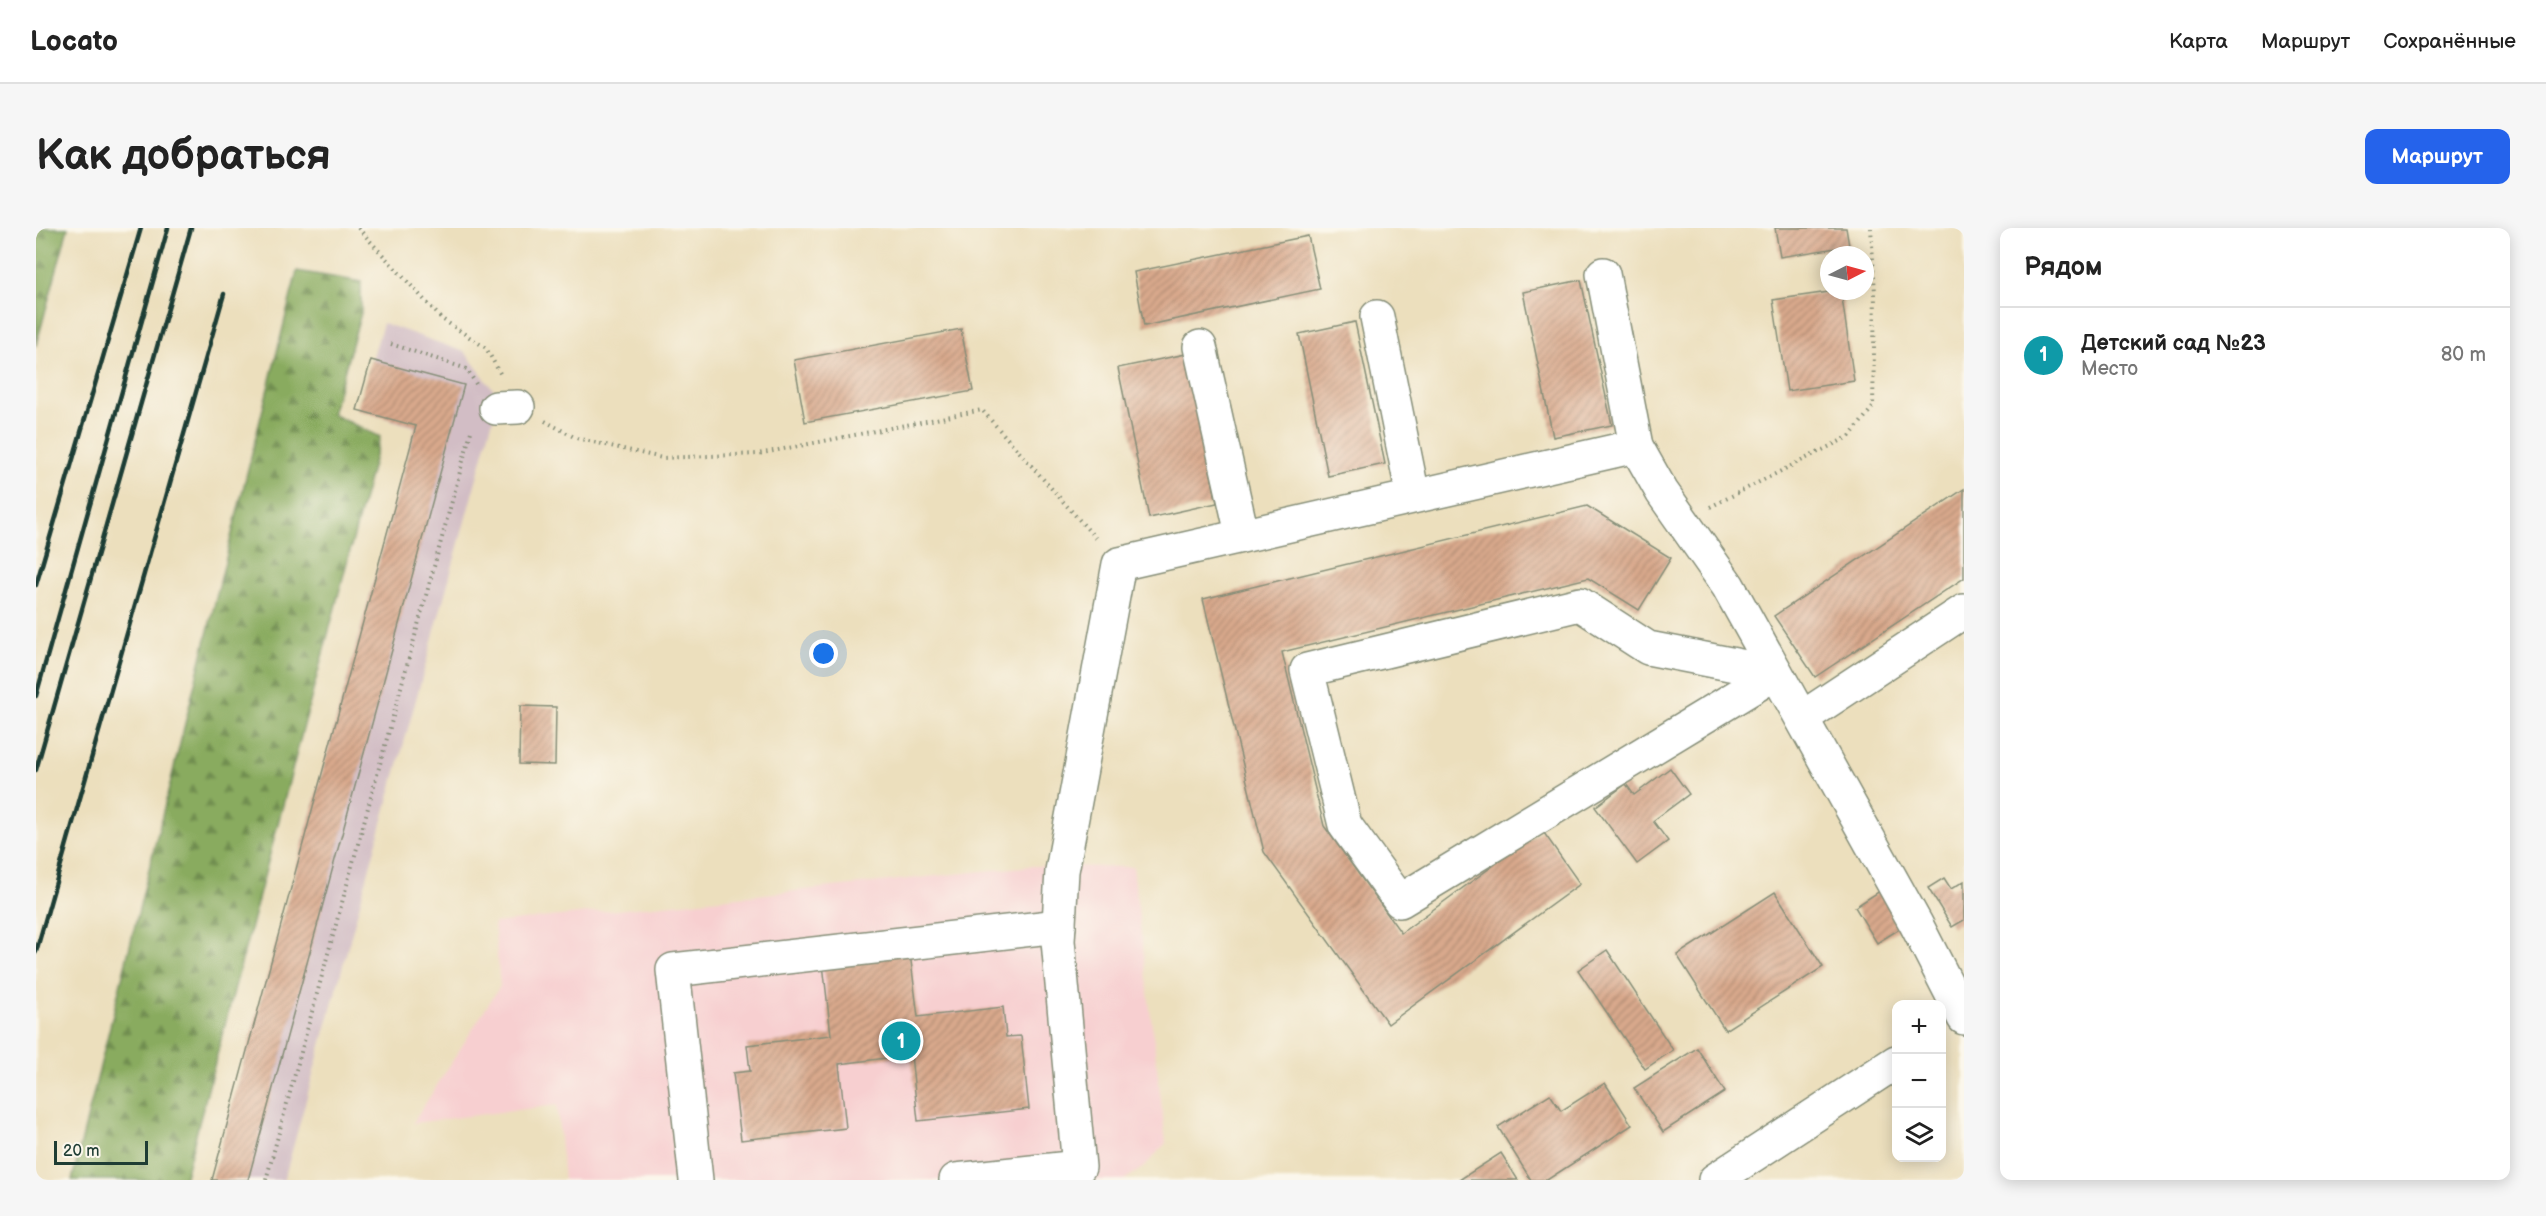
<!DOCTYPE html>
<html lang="ru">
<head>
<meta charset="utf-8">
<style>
	:root { --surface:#fff; --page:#f6f6f6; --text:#222; --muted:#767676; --line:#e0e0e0; --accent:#2563eb }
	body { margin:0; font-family:"Balsamiq Sans",sans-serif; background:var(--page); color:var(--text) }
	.controls { position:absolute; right:18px; bottom:18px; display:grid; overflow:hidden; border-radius:12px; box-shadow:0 3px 15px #0003 }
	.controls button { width:54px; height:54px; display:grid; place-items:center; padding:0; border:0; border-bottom:2px solid var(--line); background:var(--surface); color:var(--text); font:30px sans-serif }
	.compass { position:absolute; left:1784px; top:18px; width:54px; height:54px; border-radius:50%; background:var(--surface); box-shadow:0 3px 15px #0003; rotate:84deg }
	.scale { position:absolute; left:18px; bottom:15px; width:94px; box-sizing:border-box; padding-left:6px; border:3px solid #1f3d34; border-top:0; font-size:16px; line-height:21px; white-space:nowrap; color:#1f3d34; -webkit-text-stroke:4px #fbf7ec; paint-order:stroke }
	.you { position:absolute; left:788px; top:426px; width:21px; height:21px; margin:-15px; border:4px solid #fff; border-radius:50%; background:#1a73e8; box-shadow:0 0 0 9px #1a73e833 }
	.badge { display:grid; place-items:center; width:39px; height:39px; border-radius:50%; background:var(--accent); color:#fff; font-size:20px; font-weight:700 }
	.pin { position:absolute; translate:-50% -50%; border:3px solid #fff; box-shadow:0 2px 6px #0006 }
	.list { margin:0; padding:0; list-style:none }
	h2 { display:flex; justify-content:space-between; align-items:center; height:78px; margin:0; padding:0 24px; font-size:26px }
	h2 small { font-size:20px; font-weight:400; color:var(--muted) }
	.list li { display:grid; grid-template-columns:39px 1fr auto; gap:18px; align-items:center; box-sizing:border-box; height:96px; padding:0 24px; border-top:2px solid var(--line) }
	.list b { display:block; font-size:22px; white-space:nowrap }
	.list p { margin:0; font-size:20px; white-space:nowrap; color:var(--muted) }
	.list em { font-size:20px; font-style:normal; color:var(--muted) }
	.icon { flex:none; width:33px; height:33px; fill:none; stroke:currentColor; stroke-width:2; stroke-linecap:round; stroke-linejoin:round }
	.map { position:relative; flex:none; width:1928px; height:952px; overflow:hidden; border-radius:12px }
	header { display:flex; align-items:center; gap:36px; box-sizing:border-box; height:84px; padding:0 30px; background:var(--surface); border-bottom:2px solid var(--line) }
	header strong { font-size:28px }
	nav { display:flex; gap:33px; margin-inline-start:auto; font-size:21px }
	.intro { display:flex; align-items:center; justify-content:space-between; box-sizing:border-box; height:144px; padding:0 36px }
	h1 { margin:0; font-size:42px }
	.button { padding:15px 27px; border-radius:12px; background:var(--accent); color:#fff; font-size:21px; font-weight:700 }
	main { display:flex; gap:36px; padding:0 36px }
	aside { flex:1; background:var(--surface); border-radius:12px; box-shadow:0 3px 15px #0003 }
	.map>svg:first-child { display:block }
	.built { fill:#f7cfd0 }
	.industrial { fill:#d2bdc5 }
	.forest { fill:url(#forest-firs); stroke:#54744a; stroke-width:1.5 }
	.building { fill:url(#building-hatch) }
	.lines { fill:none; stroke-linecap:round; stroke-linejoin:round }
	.minor-casing { stroke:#868e78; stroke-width:36 }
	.path { stroke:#868e78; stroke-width:4; stroke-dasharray:1.5 4.5; stroke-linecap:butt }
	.minor { stroke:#fff; stroke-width:33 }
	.rail { stroke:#1f3d34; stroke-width:4.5 }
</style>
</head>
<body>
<header>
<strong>Locato</strong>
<nav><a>Карта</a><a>Маршрут</a><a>Сохранённые</a></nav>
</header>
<div class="intro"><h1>Как добраться</h1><a class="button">Маршрут</a></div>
<main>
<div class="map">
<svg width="1928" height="952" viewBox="0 0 1928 952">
	<defs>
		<pattern id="forest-firs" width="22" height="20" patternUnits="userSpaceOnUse" patternTransform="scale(1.5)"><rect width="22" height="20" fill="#89ab5f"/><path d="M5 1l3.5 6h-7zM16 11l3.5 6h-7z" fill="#6f8c4f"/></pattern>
		<pattern id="building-hatch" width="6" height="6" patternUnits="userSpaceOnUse" patternTransform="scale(1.5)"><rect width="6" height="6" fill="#d9a98c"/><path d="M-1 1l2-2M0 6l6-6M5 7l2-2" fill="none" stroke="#af8b73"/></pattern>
	</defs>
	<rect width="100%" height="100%" fill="#fbf7ec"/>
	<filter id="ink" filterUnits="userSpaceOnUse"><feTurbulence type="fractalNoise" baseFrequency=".0167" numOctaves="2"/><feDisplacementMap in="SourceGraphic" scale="12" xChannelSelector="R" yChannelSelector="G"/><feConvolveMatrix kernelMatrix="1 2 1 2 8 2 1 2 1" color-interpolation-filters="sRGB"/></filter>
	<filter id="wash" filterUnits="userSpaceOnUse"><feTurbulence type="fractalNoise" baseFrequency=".008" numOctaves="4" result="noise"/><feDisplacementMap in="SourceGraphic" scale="24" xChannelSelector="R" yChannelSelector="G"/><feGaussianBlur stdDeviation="1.35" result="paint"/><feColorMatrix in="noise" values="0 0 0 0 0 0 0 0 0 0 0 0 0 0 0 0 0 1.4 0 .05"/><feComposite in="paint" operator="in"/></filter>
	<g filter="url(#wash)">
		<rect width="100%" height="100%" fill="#ecdfbd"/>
		<!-- built -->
		<polygon class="built" points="995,638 1097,639 1130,915 1108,939 1088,952 528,952 521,877 377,895 464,758 458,695"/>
		<!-- industrial -->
		<polygon class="industrial" points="347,95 429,124 463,169 248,952 176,952 379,199 321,182"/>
		<!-- forest -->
		<g class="forest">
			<polygon points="0,0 32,0 0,118"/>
			<polygon points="261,43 325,54 325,85 296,186 344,209 148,952 36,952"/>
		</g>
		<g id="blocks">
			<!-- building -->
			<g class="building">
				<polygon points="1739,0 1810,0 1813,18 1744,29"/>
				<polygon points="1272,8 1284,61 1108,98 1098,44"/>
				<polygon points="1545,52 1576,197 1517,209 1487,64"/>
				<polygon points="1800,63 1805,63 1818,153 1751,163 1737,72"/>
				<polygon points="1319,94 1349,236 1292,248 1263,106"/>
				<polygon points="925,101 937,163 769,194 758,132"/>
				<polygon points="1150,126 1181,275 1113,290 1082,140"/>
				<polygon points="335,132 428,157 212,952 176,952 380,198 321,182"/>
				<polygon points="1928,261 1928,350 1779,449 1738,388"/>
				<polygon points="1551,278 1635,330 1603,382 1552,350 1246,424 1288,598 1365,705 1506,602 1544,656 1352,796 1228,624 1167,371"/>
				<polygon points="484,478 520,479 519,537 483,536"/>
				<polygon points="1634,540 1653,566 1617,593 1632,613 1601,636 1559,579 1590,556 1598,567"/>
				<polygon points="1908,650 1915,661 1928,653 1928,692 1916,699 1892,660"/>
				<polygon points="1847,661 1870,697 1841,715 1819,679"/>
				<polygon points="1739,664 1787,739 1689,802 1641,727"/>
				<polygon points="873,717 882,789 967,779 970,809 985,808 993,881 882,893 875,827 803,836 810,900 705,912 697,845 714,843 711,817 795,807 786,727"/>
				<polygon points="1571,722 1637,822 1609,841 1542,742"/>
				<polygon points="1661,820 1689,864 1627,904 1598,860"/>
				<polygon points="1569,855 1596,897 1511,952 1495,952 1462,899 1514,866 1525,883"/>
				<polygon points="1465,925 1482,952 1423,952"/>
			</g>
		</g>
	</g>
	<g filter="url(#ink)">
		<use href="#blocks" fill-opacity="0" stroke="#868e78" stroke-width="1.5"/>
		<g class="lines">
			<!-- minor casing -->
			<g class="minor-casing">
				<g id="minor">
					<polyline points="1567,46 1600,218"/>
					<polyline points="1341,89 1377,268"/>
					<polyline points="1164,119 1206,306"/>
					<polyline points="460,180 482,179"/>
					<polygon points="1544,376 1612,420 1740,445 1364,673 1309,597 1271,442"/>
					<polyline points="1766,490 1928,383"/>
					<polyline points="660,952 637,742 1023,698"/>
					<polyline points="920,952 1043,939 1022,713 1026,643 1083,336 1600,218 1626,264 1692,358 1880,696 1928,790"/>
					<polyline points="1679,952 1860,834"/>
				</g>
			</g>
			<!-- path -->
			<g class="path">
				<polyline points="322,0 406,91 450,120 466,149"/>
				<polyline points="355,116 431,141 440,156"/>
				<polyline points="509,193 540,210 626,230 722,226 946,182 1062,313"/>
				<polyline points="1674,279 1814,208 1837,179 1839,65 1835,0"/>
				<polyline points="230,952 436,200"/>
			</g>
			<!-- minor -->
			<use href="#minor" class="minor"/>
			<!-- rail -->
			<g class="rail">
				<polyline points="0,357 105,0"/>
				<polyline points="0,468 132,0"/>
				<polyline points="0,542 155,0"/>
				<polyline points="0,724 188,66"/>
			</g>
		</g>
	</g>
</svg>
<div class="controls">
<button>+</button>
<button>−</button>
<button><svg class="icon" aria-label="layers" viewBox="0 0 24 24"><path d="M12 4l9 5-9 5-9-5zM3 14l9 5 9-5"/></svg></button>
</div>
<svg class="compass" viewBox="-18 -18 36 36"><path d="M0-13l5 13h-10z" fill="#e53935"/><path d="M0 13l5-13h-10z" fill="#767676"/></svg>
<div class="scale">20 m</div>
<div class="you"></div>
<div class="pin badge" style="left:865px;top:813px;background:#0f9aa8">1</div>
</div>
<aside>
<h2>Рядом<small></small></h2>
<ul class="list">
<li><span class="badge" style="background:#0f9aa8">1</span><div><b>Детский сад №23</b><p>Место</p></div><em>80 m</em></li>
</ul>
</aside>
</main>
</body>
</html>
